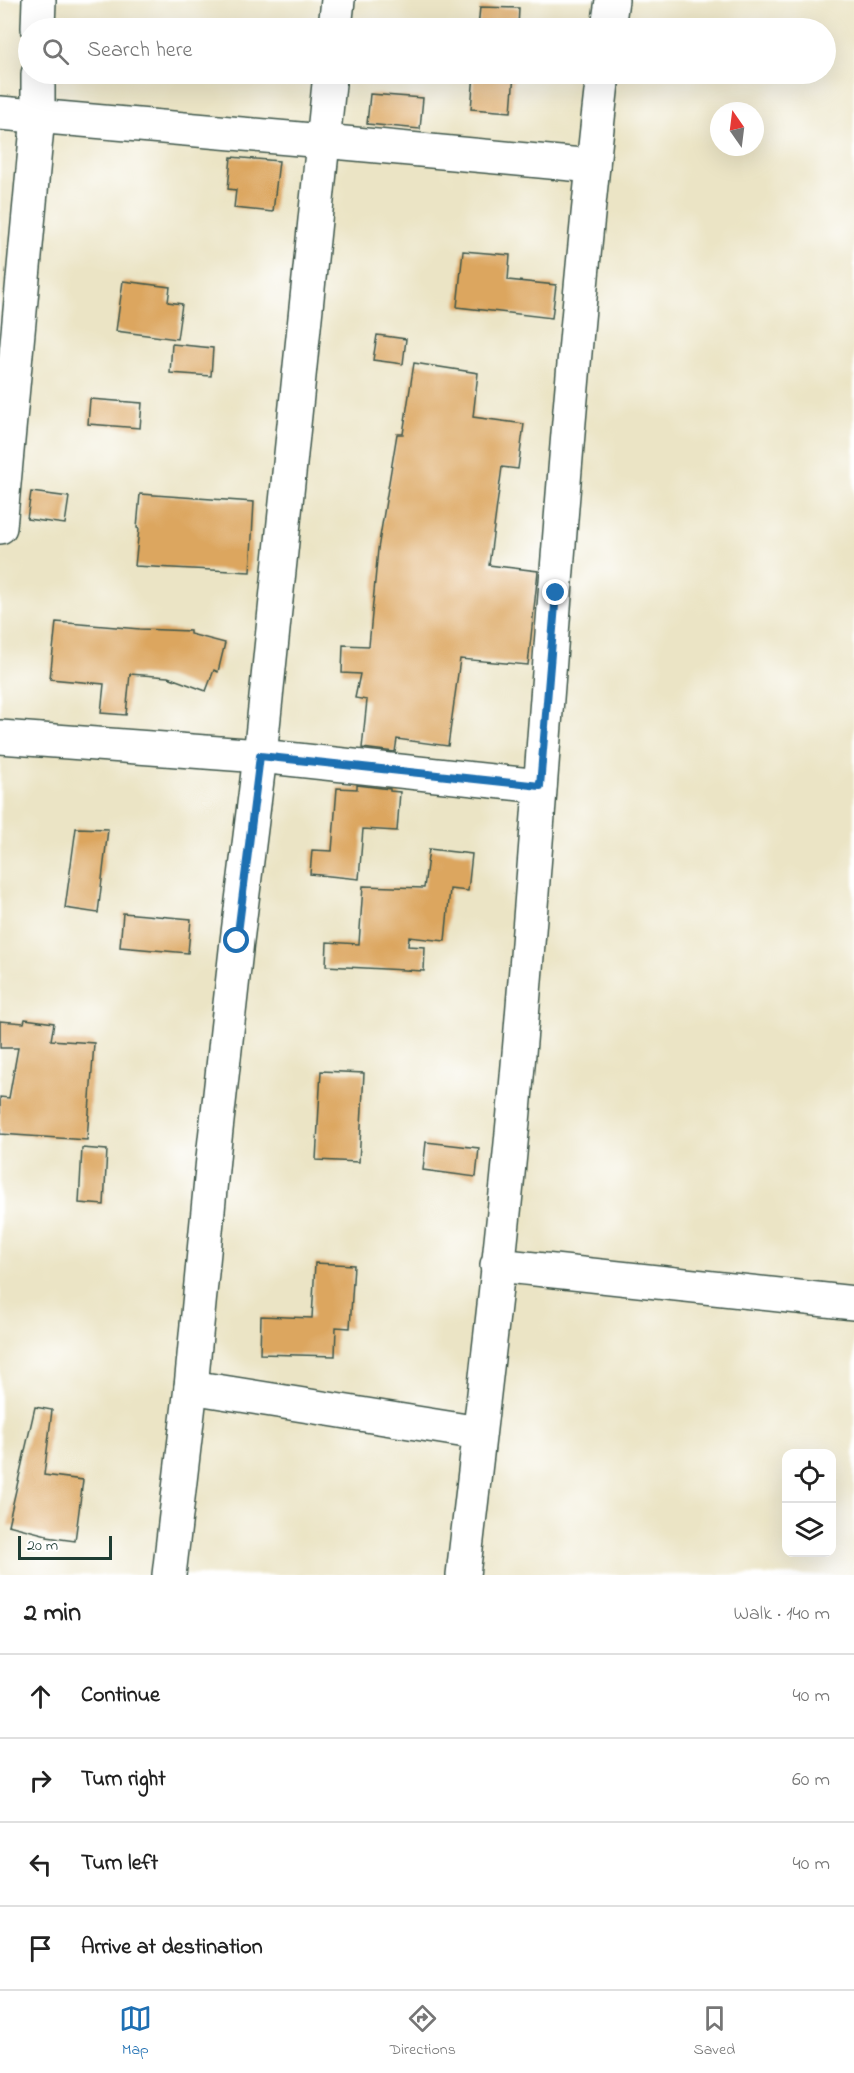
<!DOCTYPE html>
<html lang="en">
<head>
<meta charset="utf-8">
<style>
	:root { --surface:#fff; --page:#f6f6f6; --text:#222; --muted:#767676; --line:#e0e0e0; --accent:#1f6fb2 }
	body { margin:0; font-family:"Indie Flower",sans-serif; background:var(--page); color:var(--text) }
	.controls { position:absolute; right:18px; bottom:18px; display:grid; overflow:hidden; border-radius:12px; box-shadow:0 6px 24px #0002 }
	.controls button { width:54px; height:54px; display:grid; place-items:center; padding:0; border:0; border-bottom:2px solid var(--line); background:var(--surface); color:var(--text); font:30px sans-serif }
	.compass { position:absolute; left:710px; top:102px; width:54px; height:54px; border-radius:50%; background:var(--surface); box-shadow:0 6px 24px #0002; rotate:346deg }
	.scale { position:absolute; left:18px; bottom:15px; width:94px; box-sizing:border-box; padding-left:6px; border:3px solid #1f3d34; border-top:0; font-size:16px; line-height:21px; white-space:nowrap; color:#1f3d34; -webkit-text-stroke:4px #fff; paint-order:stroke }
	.stop { position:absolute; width:18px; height:18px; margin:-14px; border:4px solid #1f6fb2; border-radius:50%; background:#fff }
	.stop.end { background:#1f6fb2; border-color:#fff; box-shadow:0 2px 6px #0008 }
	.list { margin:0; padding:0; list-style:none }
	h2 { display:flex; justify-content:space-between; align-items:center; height:78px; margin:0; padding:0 24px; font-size:26px }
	h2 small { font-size:20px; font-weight:400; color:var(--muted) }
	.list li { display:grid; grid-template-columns:39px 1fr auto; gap:18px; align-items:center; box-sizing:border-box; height:84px; padding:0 24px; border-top:2px solid var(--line) }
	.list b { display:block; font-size:22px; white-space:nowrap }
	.list em { font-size:20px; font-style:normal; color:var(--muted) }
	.icon { flex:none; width:33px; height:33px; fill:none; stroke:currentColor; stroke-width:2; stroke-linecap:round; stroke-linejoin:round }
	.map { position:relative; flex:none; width:854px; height:1575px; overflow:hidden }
	.search { position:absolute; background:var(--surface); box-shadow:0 6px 24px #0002; left:18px; right:18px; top:18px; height:66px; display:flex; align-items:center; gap:15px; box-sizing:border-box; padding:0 21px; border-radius:33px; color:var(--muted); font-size:22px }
	.sheet { height:414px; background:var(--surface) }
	nav { display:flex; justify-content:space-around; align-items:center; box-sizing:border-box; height:84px; border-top:2px solid var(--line); background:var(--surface); font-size:16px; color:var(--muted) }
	nav a { display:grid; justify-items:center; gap:3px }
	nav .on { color:var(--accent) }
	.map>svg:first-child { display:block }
	.building { fill:#dca65f }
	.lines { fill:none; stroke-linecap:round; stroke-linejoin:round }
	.minor-casing { stroke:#3e564a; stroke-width:36 }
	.minor { stroke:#fff; stroke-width:33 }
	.route { stroke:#1f6fb2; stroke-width:8 }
</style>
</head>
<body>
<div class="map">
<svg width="854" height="1575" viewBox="0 0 854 1575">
	<rect width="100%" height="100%" fill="#fff"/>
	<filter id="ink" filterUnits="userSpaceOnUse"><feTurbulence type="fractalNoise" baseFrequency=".0167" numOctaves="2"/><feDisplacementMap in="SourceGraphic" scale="12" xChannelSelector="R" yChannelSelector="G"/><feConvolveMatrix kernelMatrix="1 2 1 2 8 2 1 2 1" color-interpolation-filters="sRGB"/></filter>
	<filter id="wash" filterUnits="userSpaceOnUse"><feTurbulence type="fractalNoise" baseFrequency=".008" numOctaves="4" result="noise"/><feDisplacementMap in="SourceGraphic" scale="24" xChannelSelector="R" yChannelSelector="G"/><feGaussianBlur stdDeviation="1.35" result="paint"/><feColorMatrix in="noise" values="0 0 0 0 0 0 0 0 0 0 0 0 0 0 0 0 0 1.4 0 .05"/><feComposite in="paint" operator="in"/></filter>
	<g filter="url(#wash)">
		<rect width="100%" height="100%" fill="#ebe4c5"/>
		<g id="blocks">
			<!-- building -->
			<g class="building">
				<polygon points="480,7 519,8 518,28 478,28"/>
				<polygon points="474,74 514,74 511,112 471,109"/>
				<polygon points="370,94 423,98 420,129 367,124"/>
				<polygon points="231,157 279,161 273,212 234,208 236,190 228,189"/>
				<polygon points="463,251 510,255 508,280 556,285 552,318 457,307"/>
				<polygon points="123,281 170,287 168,302 182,304 177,339 116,331"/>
				<polygon points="377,335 406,339 403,364 373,360"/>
				<polygon points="172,344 213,348 211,376 170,373"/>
				<polygon points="414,363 478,373 473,417 524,424 518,469 502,467 489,565 538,571 528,665 460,659 448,746 397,739 395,752 362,748 367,700 355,698 360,674 342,673 343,645 369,646 378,549 397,434 403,434"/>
				<polygon points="90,399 142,403 140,428 88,424"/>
				<polygon points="31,492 69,497 65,524 27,519"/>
				<polygon points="140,494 254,502 250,572 135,566 139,529 137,528"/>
				<polygon points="56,622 140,629 190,631 190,634 225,643 218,672 214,670 206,691 168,677 130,674 126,715 101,713 104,684 50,679"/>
				<polygon points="357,785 390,789 390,791 400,792 397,831 363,829 359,879 310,874 312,850 332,851 337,788 357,789"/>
				<polygon points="76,828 108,829 98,913 65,908"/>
				<polygon points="429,849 472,854 468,891 450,889 445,941 409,937 408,946 425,947 424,971 326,966 327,942 359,944 363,886 424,888"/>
				<polygon points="123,913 191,919 188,953 120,947"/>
				<polygon points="25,1019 54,1023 51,1040 94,1043 87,1140 0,1134 0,1097 9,1098 18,1048 0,1048 0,1021 24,1023"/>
				<polygon points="321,1071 364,1073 359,1162 316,1160"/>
				<polygon points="426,1142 479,1148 476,1177 423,1170"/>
				<polygon points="82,1148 107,1150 104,1205 79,1203"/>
				<polygon points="315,1263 354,1265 350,1328 336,1327 335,1356 260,1354 261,1316 312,1318"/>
				<polygon points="35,1407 52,1410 44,1475 83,1480 75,1541 47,1537 47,1535 8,1525"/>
			</g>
		</g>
	</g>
	<g filter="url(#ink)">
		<use href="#blocks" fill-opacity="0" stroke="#3e564a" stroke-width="1.5"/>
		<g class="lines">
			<!-- minor casing -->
			<g class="minor-casing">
				<g id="minor">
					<polyline points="38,28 39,0"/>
					<polyline points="335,28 338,0"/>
					<polyline points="608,28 612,0"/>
					<polyline points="0,113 323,141 593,166"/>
					<polyline points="0,527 38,116 38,74"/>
					<polyline points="0,737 260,756 540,786"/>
					<polyline points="497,1265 854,1303"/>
					<polyline points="191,1387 479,1433"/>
					<polyline points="169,1575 191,1387 214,1148 237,941 260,756 330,74"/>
					<path d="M463 1575C481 1417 501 1259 515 1100 545 758 564 415 603 74"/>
				</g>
			</g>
			<!-- minor -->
			<use href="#minor" class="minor"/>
		</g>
	</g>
	<g class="lines" filter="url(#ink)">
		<!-- route -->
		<polyline class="route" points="237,941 260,756 540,786 556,593"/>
	</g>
</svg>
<div class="controls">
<button><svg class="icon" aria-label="locate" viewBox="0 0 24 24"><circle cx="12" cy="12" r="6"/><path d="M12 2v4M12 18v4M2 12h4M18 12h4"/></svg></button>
<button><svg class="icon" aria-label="layers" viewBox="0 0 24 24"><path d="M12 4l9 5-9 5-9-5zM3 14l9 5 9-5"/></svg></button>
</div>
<svg class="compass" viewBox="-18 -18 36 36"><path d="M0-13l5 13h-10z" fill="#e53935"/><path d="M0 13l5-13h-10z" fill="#767676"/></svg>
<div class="scale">20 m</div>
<div class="stop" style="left:237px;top:941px"></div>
<div class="stop end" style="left:556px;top:593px"></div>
<div class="search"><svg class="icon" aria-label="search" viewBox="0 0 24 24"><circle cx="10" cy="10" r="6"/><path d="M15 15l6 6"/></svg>Search here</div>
</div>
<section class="sheet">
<h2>2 min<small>Walk · 140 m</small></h2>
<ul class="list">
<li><svg class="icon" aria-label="ahead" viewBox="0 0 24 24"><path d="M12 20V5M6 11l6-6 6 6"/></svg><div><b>Continue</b></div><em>40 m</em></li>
<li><svg class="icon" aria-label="right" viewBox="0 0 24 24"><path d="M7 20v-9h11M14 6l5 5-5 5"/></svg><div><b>Turn right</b></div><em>60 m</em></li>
<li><svg class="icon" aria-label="left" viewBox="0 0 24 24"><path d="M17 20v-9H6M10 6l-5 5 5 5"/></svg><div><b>Turn left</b></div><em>40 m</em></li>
<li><svg class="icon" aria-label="arrive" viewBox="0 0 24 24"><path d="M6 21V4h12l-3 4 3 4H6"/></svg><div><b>Arrive at destination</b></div></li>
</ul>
</section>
<nav>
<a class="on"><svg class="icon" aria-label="map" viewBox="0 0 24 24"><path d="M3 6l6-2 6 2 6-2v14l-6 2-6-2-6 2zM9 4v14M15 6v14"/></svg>Map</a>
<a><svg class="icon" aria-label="directions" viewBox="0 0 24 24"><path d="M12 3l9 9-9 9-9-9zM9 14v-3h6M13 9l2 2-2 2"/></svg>Directions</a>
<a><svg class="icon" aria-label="saved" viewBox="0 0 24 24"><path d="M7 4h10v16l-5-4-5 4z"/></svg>Saved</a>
</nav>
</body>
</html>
